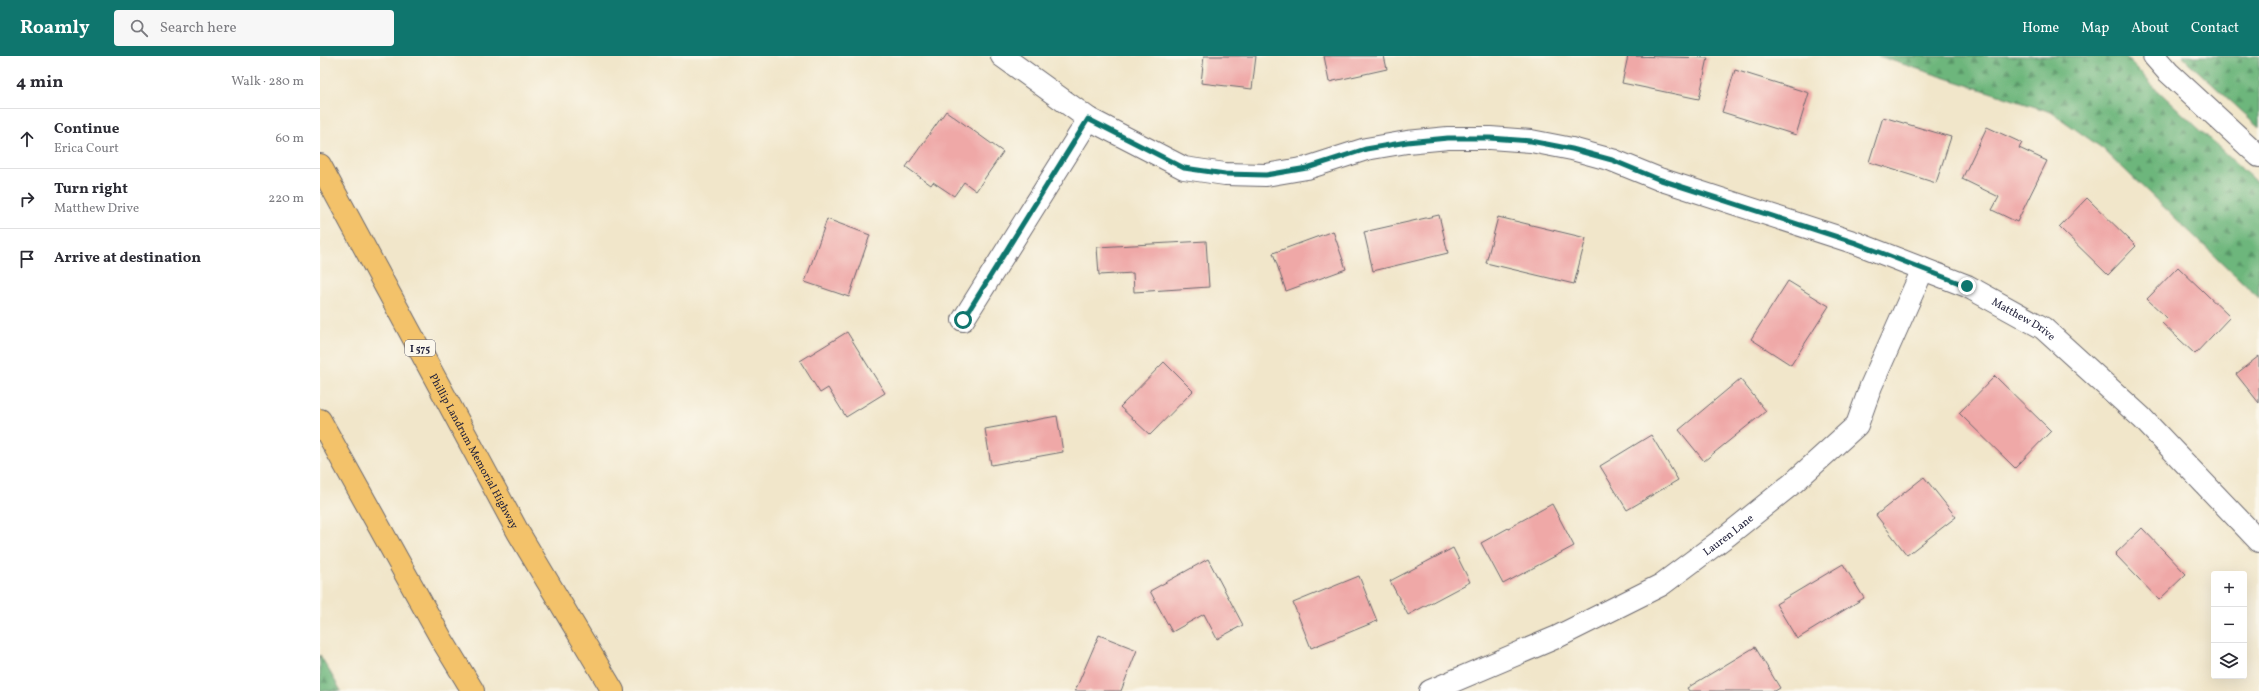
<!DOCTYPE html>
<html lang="en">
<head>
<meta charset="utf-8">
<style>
	:root { --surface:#fff; --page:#f7f7f7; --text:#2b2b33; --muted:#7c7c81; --line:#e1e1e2; --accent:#0f766e }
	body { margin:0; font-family:Vollkorn,serif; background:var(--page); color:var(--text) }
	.controls { position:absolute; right:12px; bottom:12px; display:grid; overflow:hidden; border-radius:4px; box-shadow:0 4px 16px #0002 }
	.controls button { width:36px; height:36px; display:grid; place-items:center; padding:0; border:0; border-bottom:1px solid var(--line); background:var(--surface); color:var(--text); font:20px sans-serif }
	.stop { position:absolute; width:12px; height:12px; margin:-9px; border:3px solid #0f766e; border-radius:50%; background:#fff }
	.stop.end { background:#0f766e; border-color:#fff; box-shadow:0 1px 4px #0008 }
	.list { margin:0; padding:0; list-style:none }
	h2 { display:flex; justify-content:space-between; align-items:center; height:52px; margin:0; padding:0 16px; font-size:17px }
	h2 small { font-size:13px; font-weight:400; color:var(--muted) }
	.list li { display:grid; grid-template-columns:26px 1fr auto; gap:12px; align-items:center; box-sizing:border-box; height:60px; padding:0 16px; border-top:1px solid var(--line) }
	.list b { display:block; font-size:15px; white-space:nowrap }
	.list p { margin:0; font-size:13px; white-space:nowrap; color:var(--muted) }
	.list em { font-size:13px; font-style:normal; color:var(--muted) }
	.icon { flex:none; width:22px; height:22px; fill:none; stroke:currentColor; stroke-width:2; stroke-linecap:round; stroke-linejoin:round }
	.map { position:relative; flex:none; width:1939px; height:635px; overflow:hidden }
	header { display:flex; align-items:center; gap:24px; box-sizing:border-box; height:56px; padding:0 20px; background:var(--accent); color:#fff }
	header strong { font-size:19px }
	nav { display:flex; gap:22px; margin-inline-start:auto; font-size:14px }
	.search { width:280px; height:36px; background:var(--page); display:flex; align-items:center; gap:10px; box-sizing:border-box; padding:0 14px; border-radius:4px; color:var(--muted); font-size:15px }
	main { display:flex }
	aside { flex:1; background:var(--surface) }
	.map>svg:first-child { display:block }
	.forest { fill:url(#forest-firs); stroke:#486c5c }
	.building { fill:#efa8a7 }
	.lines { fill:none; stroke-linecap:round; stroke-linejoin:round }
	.street-casing { stroke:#6a676d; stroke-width:24 }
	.highway-casing { stroke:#6a676d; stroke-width:24 }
	.street { stroke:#fff; stroke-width:22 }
	.highway { stroke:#f3c26a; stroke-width:22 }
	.route { stroke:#0f766e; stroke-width:5 }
	.labels { text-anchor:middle; stroke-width:4; stroke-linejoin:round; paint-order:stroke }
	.shield { fill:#fbf7ec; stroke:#636270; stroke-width:1 }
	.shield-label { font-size:10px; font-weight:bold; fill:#22223b }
	.street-label { font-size:11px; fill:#22223b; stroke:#fbf7ec }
</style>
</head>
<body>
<header>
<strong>Roamly</strong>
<div class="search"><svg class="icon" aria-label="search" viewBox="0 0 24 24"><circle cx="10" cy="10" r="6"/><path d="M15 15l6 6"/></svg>Search here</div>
<nav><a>Home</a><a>Map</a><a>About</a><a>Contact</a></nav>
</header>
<main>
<aside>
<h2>4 min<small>Walk · 280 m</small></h2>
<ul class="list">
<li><svg class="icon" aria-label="ahead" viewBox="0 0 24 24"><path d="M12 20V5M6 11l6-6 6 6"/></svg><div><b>Continue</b><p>Erica Court</p></div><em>60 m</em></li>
<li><svg class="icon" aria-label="right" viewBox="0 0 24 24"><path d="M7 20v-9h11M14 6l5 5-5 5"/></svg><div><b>Turn right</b><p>Matthew Drive</p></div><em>220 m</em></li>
<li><svg class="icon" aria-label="arrive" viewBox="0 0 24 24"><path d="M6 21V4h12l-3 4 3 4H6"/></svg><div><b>Arrive at destination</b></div></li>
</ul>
</aside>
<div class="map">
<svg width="1939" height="635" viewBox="0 0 1939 635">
	<defs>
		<pattern id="forest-firs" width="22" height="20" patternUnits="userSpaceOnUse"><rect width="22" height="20" fill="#6db67c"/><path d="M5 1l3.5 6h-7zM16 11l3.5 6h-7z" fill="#599467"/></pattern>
	</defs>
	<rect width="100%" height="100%" fill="#fbf7ec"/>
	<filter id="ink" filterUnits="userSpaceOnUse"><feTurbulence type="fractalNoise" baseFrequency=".025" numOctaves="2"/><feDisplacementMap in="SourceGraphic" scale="8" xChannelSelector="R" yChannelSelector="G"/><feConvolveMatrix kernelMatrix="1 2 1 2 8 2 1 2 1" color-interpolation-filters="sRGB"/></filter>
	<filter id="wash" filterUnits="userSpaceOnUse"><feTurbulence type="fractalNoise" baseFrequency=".012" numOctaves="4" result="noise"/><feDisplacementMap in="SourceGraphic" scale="16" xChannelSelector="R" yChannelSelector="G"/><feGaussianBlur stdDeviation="0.9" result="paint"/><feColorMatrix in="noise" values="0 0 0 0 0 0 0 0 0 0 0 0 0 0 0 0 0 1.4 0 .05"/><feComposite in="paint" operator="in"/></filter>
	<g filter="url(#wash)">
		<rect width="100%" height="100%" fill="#f1e6ca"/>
		<!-- forest -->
		<g class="forest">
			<polygon points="1558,0 1805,0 1831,28 1939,129 1939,242 1782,92 1731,56"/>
			<polygon points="1862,0 1939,0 1939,71 1867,5"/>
			<polygon points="0,599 21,635 0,635"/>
		</g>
		<g id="blocks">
			<!-- building -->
			<g class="building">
				<polygon points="884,0 936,0 932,33 881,27"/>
				<polygon points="1004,0 1064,0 1067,13 1009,26"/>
				<polygon points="1308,0 1388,2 1379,43 1302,27"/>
				<polygon points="1415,14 1489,37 1476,79 1402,56"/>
				<polygon points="626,55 683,96 656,135 644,126 634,140 613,126 611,129 586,111"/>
				<polygon points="1563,61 1631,81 1616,127 1549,106"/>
				<polygon points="1667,71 1702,87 1699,92 1727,105 1697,166 1672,154 1679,141 1642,123"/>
				<polygon points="1767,142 1816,190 1788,219 1739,171"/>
				<polygon points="1119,159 1128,197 1053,215 1044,176"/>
				<polygon points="1178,161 1266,182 1254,228 1166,207"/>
				<polygon points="507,163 550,179 529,241 485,226"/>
				<polygon points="1013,175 1026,213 966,235 953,197"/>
				<polygon points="886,185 889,231 814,236 813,217 779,219 777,191"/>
				<polygon points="1858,211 1910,261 1875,298 1842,267 1847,262 1827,243"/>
				<polygon points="1468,225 1509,250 1471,309 1431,283"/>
				<polygon points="527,276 565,337 526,361 508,332 500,337 480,305"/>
				<polygon points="1939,300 1939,347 1916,318"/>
				<polygon points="844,306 873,335 830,379 800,351"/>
				<polygon points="1675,320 1731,375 1695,412 1639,357"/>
				<polygon points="1420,323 1446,355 1384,405 1359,374"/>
				<polygon points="737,360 743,396 671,409 665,373"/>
				<polygon points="1331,379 1358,424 1307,454 1280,410"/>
				<polygon points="1604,421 1636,461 1587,499 1556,459"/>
				<polygon points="1232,448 1254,490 1183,528 1161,487"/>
				<polygon points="1822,472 1866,518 1839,544 1795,498"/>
				<polygon points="1133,492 1150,526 1088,559 1070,525"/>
				<polygon points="888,503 923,569 897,583 884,558 852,576 830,535"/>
				<polygon points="1523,508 1544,542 1477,583 1456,548"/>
				<polygon points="1039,520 1057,565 991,592 973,547"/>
				<polygon points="779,579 817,594 801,635 755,635"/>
				<polygon points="1435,591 1460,632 1455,635 1369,635 1367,632"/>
			</g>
		</g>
	</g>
	<g filter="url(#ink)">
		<use href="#blocks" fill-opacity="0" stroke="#6a676d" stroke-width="1"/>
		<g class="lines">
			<!-- street casing -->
			<g class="street-casing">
				<g id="street">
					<path id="s1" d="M682 0 769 63 864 112 905 118 946 119 987 112 1046 93 1087 86 1128 82H1170L1211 85 1252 93 1292 104 1339 123 1536 187 1647 230 1723 272 1822 362 1939 485"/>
					<polyline points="1834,0 1848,16 1939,100"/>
					<polyline points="643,264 769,63"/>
					<path id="s2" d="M1110 635 1237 581 1341 529 1408 479 1473 427 1537 369 1551 330 1603 213"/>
				</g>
			</g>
			<!-- highway casing -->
			<g class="highway-casing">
				<g id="highway">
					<path id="s3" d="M0 109 198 476 293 635"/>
					<polyline points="0,364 122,584 153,635"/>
				</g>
			</g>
			<!-- street -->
			<use href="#street" class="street"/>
			<!-- highway -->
			<use href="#highway" class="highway"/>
		</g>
	</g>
	<g class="lines" filter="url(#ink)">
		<!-- route -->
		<polyline class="route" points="643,264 768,63 864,112 905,118 946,119 987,112 1046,93 1087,86 1128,82 1170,82 1211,85 1252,93 1292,104 1338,123 1536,187 1647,230"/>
	</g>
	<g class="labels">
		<!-- shield labels -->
		<rect class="shield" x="85" y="284" width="30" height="16" rx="3"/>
		<g class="shield-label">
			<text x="100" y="296">I 575</text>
		</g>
		<!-- street labels -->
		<g class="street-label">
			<text dy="4" stroke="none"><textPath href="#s1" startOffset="1092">Matthew Drive</textPath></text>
			<text dy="4" stroke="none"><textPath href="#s3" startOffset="325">Phillip Landrum Memorial Highway</textPath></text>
			<text dy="4" stroke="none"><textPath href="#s2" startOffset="338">Lauren Lane</textPath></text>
		</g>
	</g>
</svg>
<div class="controls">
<button>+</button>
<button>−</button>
<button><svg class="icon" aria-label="layers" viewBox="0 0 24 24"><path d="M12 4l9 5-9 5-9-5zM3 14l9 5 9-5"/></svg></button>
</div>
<div class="stop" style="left:643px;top:264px"></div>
<div class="stop end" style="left:1647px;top:230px"></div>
</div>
</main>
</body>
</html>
